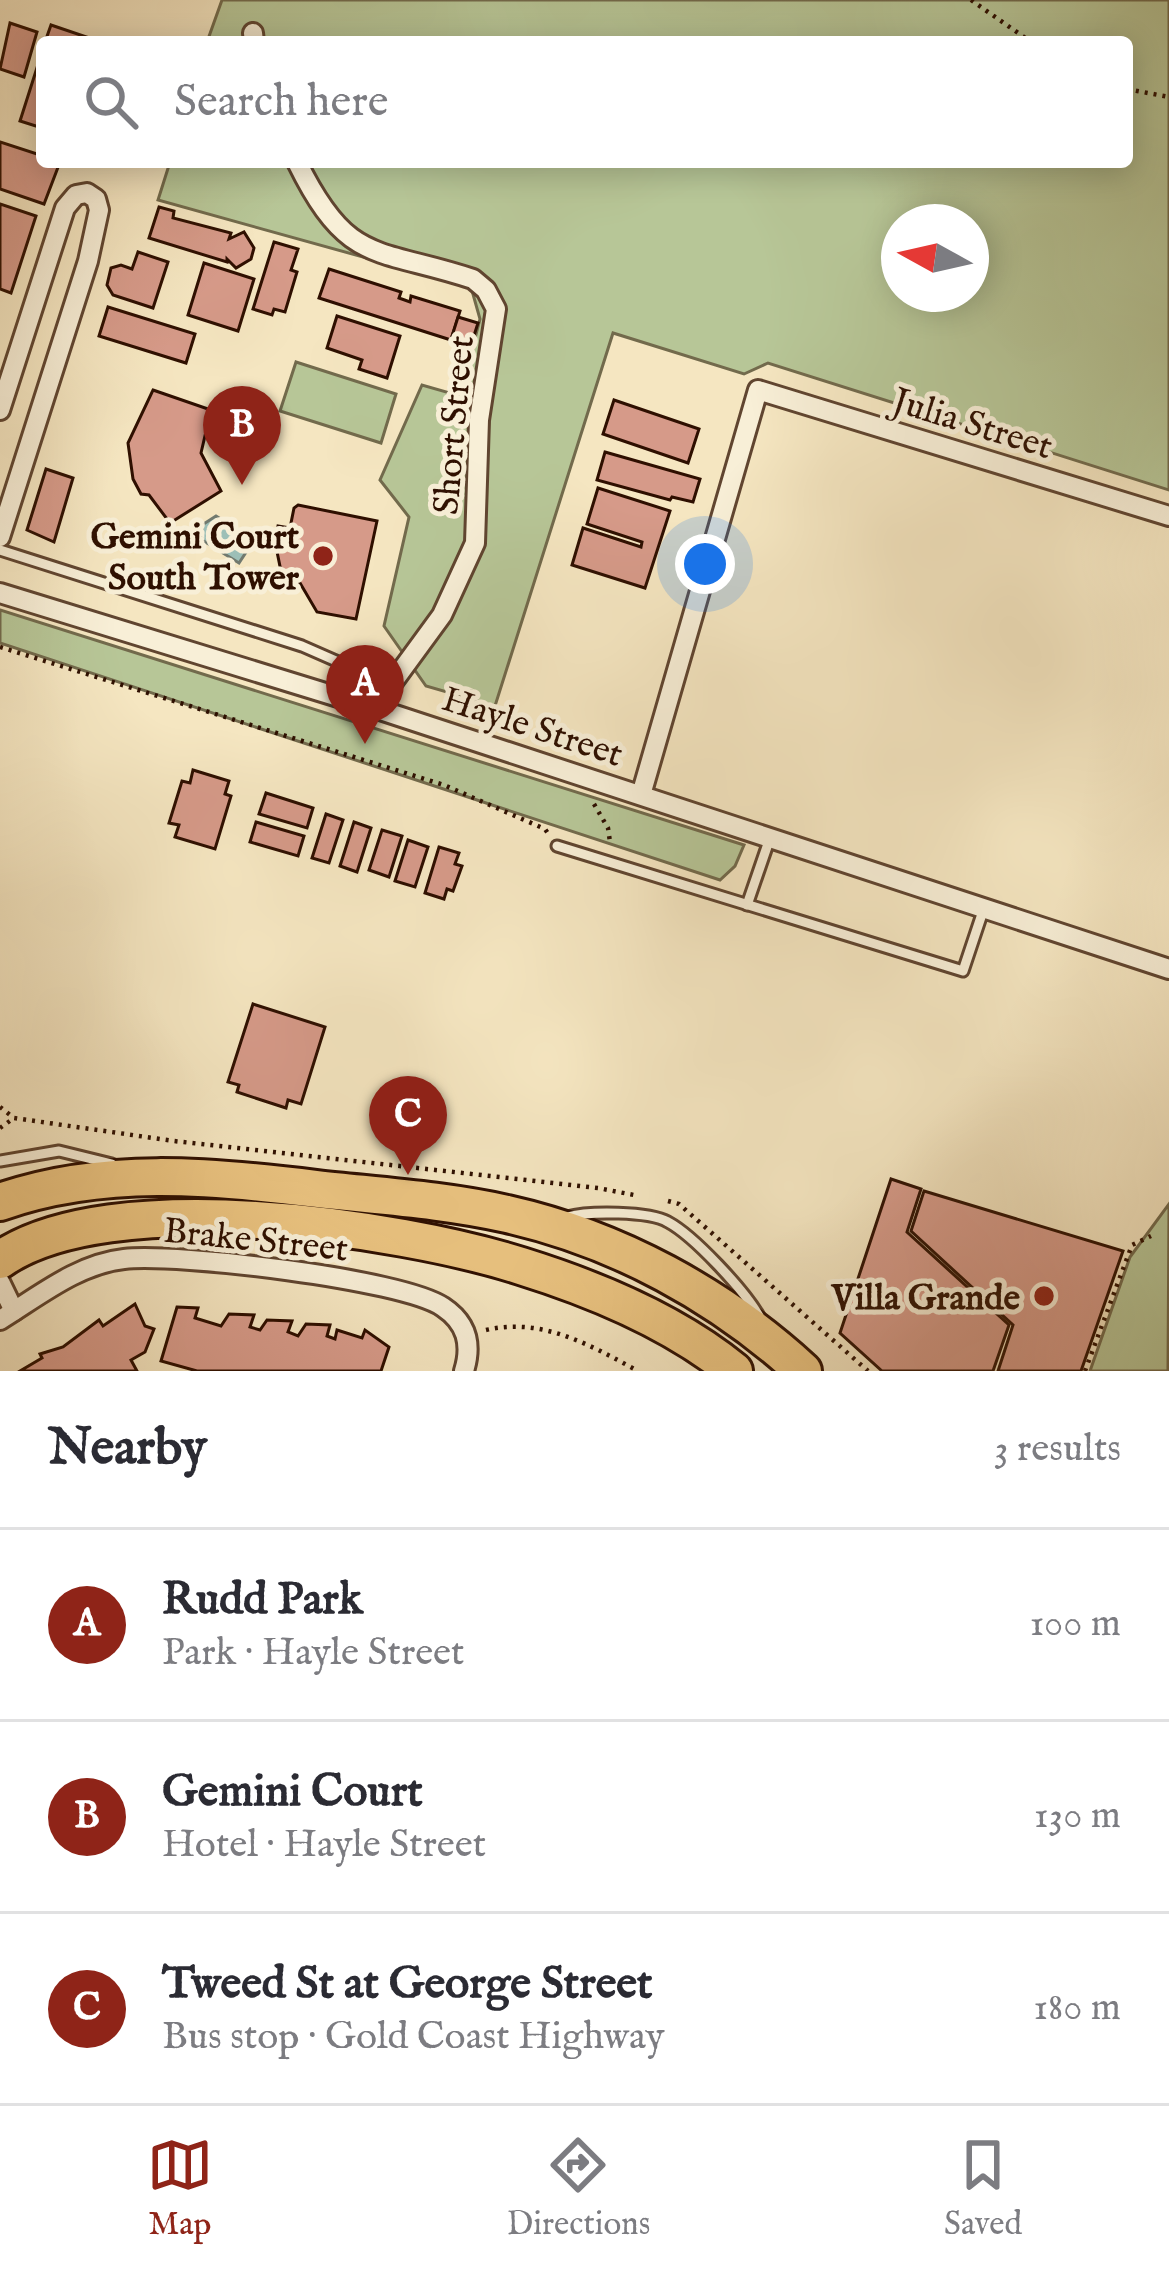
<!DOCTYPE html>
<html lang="en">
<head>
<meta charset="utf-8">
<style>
	:root { --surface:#fff; --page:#f7f7f7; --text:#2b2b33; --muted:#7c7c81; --line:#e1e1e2; --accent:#8f2418 }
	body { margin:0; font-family:"IM FELL English",serif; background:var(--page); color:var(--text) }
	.compass { position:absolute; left:881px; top:204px; width:108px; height:108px; border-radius:50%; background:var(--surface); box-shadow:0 6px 30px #0003; rotate:278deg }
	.you { position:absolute; left:705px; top:564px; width:42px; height:42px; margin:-30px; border:9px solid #fff; border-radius:50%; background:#1a73e8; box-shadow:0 0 0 18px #1a73e833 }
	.badge { display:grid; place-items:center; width:78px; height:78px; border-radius:50%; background:var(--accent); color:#fff; font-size:39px; font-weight:700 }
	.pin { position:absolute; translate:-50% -99px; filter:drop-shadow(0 3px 6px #0008) }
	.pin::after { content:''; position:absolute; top:63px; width:42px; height:36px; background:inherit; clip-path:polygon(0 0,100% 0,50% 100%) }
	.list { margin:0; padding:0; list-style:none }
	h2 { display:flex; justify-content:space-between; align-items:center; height:156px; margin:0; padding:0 48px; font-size:51px }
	h2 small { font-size:39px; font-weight:400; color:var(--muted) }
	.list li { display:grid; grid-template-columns:78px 1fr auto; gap:36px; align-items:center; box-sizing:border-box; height:192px; padding:0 48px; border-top:3px solid var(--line) }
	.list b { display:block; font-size:45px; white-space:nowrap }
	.list p { margin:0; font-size:39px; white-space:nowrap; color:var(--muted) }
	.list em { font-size:39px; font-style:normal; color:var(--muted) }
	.icon { flex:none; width:66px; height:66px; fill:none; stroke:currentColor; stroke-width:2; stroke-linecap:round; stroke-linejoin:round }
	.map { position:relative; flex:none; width:1169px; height:1371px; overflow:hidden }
	.search { position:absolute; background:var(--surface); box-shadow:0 6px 30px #0003; left:36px; right:36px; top:36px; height:132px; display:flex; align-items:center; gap:30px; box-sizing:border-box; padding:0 42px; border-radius:12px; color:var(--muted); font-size:45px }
	.sheet { height:732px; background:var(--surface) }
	nav { display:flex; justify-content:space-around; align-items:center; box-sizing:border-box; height:168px; border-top:3px solid var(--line); background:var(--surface); font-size:33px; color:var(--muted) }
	nav a { display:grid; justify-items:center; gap:6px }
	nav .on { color:var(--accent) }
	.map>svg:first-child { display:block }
	.green { fill:#b7c697; stroke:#726a4c; stroke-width:3; fill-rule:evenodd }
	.water { fill:#9dbfb7; stroke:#71796e; stroke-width:3 }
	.building { fill:#d69a89; stroke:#2e0f00; stroke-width:3 }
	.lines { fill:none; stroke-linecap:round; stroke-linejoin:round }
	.lane-casing { stroke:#604530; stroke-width:15 }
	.street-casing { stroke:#604530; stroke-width:24 }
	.highway-casing { stroke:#2e0f00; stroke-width:42 }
	.path { stroke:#2e0f00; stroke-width:4.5; stroke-dasharray:3 6; stroke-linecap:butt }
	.lane { stroke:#f8efd7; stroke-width:9 }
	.street { stroke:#f8efd7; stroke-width:18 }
	.highway { stroke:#eac380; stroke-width:36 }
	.poi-dot { fill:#8f2418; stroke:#f8efd7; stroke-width:4.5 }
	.labels { text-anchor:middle; stroke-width:10; stroke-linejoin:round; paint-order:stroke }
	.street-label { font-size:36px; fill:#2e0f00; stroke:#f8efd7 }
	.poi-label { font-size:36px; font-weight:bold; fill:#2e0f00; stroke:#f8efd7; text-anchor:end }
</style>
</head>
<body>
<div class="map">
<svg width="1169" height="1371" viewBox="0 0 1169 1371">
	<rect width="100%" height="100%" fill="#f5e6c1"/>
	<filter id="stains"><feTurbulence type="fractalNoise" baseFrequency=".00167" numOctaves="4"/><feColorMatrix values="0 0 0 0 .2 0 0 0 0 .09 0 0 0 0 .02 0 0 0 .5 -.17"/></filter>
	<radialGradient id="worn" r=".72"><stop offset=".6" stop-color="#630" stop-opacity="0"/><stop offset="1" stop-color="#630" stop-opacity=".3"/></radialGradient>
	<!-- green -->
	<g class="green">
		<path d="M222 0H1169V490L768 363 744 374 613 333 495 706 426 686 384 626 409 517 380 480 422 385 460 396 480 319 471 287 158 200 170 162H1127V42H207ZM899 222H971V294H899Z"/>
		<polygon points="296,362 396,394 381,443 280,411"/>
		<polygon points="0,610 744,845 735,866 720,880 0,643"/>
		<polygon points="1169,1204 1168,1371 1090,1371 1130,1257"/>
	</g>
	<!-- water -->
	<polygon class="water" points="216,516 254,540 239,563 202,540 202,525"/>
	<!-- building -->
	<g class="building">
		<polygon points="10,23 37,32 24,77 0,69"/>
		<polygon points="51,25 101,42 101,38 113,42 45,42"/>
		<polygon points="42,52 42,128 20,121"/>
		<polygon points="0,142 40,155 42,152 42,162 60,162 44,204 0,189"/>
		<polygon points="0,204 36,216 11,293 0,289"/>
		<polygon points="159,207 174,211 173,218 231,233 229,239 244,232 254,248 251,259 236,268 227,259 227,262 149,238"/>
		<polygon points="274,242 298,249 291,270 297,272 285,312 274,309 272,315 253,309"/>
		<polygon points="138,252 168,262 153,308 113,295 107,285 111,268 121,265 132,269"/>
		<polygon points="204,263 254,279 238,331 188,315"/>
		<polygon points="329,269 401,292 399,298 410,302 411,296 460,311 451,340 319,298"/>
		<polygon points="108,307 195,334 186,363 99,336"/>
		<polygon points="337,316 400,336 387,378 359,369 362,360 327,348"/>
		<polygon points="458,317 478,323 472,342 452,336"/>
		<polygon points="153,390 211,410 201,453 221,491 170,523 149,495 141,494 133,479 128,443"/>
		<polygon points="614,400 699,429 688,463 603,434"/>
		<polygon points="605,452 700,479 693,502 672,497 670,500 597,480"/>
		<polygon points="46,469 73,478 54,542 27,530"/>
		<polygon points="598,488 670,511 645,588 572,565 583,528 641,547 642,542 587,524"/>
		<polygon points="298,505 377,521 356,619 317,612 300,583 292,589 282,576 275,542 278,526 290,528 294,508"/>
		<polygon points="193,770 229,781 225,794 231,796 215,849 175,837 179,825 169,823 182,781 190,783"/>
		<polygon points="266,793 313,808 307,828 259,814"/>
		<polygon points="326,814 343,820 329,863 312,858"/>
		<polygon points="256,822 304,836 298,856 250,842"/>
		<polygon points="354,822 371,828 357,872 340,866"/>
		<polygon points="382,830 402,836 389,877 369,870"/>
		<polygon points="408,840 428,847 415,887 395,881"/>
		<polygon points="439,847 459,853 455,864 462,866 453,891 447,889 444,899 425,893"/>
		<polygon points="253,1004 325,1027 301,1104 288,1100 286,1108 237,1092 239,1085 228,1082"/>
		<polygon points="891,1179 921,1189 907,1232 1009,1325 993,1371 882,1371 840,1333"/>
		<polygon points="924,1191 1123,1251 1081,1371 998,1371 1013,1325 911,1231"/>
		<polygon points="135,1304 145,1326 154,1329 145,1352 131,1360 137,1371 20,1371 42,1358 40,1354 63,1347 99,1320 103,1326"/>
		<polygon points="177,1307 198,1308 195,1318 221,1326 229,1314 254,1315 250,1327 260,1330 267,1320 292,1321 288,1332 298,1336 306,1324 330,1325 327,1336 335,1339 337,1330 362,1338 365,1330 389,1347 381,1371 197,1371 161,1361"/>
	</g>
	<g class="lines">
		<!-- lane casing -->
		<g class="lane-casing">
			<g id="lane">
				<polyline points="0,550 302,646 391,685"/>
				<polyline points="557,846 963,971 984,908"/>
				<polyline points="747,905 770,838"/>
				<polyline points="0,1161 59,1151 112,1164"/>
				<path d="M567 1217C588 1211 649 1211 668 1222 694 1236 744 1290 759 1316"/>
			</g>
		</g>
		<!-- street casing -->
		<g class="street-casing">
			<g id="street">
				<polyline points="253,33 254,42"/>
				<path d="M297 162C348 266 376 247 473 279L486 290 496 309 479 420 475 543 442 615 374 708"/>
				<polyline points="0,410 65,208 76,195 87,193 96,199 99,210 88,261 0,537"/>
				<polyline points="0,593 374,708 1169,969"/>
				<polyline points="641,795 758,390 1169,516"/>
				<polyline points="0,1282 14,1311"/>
				<path d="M0 1320C39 1296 78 1264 124 1259 177 1253 402 1279 443 1307 467 1323 472 1345 464 1371"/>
			</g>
		</g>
		<!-- highway casing -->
		<g class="highway-casing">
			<g id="highway">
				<path d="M0 1202C103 1166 210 1176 317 1189 380 1196 445 1200 507 1214 618 1239 720 1295 803 1371"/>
				<path d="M0 1260C108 1184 399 1227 521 1266 595 1289 673 1321 734 1371"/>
			</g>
		</g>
		<!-- path -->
		<g class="path">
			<polyline points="971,0 1031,42"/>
			<polyline points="1127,89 1169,97"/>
			<polyline points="0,647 444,785 545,829 549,835"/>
			<polyline points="594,804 608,828 610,842"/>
			<polyline points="0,1107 14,1118 174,1141 598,1188 639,1196"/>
			<polyline points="0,1128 14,1118"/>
			<polyline points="668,1201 679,1204 868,1371"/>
			<path d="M486 1330C542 1317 590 1345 638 1371"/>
			<polyline points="1085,1371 1132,1245 1151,1236"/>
		</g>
		<!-- lane -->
		<use href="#lane" class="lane"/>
		<!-- street -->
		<use href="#street" class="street"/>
		<!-- highway -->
		<use href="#highway" class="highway"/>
	</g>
	<!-- markers -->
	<g class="poi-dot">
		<circle cx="323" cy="556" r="12"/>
		<circle cx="1044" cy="1296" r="12"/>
	</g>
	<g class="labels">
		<!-- street labels -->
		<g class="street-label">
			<text transform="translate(973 422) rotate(17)" y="13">Julia Street</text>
			<text transform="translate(452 425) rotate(-85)" y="13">Short Street</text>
			<text transform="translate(533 725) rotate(18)" y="13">Hayle Street</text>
			<text transform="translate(256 1238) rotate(6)" y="13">Brake Street</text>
		</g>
		<!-- poi labels -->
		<g class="poi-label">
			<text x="299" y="548">Gemini Court<tspan x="299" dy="41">South Tower</tspan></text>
			<text x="1020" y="1309">Villa Grande</text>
		</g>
	</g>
	<rect width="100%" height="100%" filter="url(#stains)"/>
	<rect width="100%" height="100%" fill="url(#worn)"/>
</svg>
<svg class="compass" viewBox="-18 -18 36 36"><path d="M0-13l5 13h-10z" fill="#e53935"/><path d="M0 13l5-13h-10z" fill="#7c7c81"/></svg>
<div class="you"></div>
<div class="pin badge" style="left:365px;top:744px">A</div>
<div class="pin badge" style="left:242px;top:485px">B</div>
<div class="pin badge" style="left:408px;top:1175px">C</div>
<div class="search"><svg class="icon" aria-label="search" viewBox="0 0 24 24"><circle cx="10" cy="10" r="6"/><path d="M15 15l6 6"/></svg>Search here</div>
</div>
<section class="sheet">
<h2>Nearby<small>3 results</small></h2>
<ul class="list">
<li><span class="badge">A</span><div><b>Rudd Park</b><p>Park · Hayle Street</p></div><em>100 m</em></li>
<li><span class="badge">B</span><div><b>Gemini Court</b><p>Hotel · Hayle Street</p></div><em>130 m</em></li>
<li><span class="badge">C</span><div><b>Tweed St at George Street</b><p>Bus stop · Gold Coast Highway</p></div><em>180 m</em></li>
</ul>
</section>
<nav>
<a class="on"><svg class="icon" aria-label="map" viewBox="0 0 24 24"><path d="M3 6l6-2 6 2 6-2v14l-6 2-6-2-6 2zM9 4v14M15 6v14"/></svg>Map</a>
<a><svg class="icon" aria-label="directions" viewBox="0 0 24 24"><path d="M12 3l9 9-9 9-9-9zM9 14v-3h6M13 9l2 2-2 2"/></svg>Directions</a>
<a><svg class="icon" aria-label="saved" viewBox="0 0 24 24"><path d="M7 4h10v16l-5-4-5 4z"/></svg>Saved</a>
</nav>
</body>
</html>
